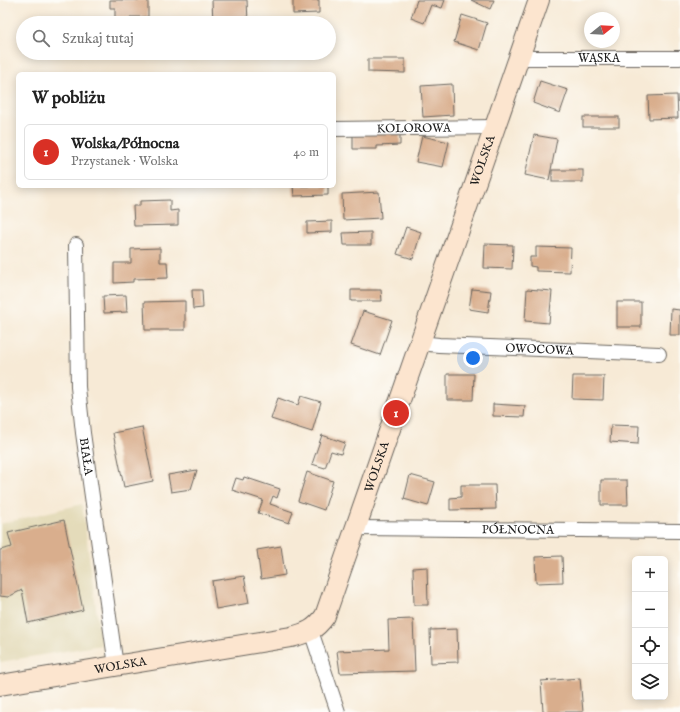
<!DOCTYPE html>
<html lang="pl">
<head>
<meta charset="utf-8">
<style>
	:root { --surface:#fff; --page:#f6f6f6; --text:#222; --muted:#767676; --line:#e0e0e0; --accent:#d93025 }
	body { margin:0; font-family:"IM FELL English",serif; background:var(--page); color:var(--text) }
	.controls { position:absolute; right:12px; bottom:12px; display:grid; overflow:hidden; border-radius:6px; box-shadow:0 2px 10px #0003 }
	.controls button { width:36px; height:36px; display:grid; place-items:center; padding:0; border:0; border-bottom:1px solid var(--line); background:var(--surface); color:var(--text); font:20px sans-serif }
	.compass { position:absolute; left:584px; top:12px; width:36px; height:36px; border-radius:50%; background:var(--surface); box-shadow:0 2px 10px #0003; rotate:72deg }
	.you { position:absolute; left:473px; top:358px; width:14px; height:14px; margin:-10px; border:3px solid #fff; border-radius:50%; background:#1a73e8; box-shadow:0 0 0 6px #1a73e833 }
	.badge { display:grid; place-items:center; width:26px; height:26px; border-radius:50%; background:var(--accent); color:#fff; font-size:13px; font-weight:700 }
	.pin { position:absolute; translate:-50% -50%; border:2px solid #fff; box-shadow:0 1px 4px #0006 }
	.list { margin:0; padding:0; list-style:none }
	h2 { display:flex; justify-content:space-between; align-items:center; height:52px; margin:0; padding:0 16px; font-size:17px }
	h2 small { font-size:13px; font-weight:400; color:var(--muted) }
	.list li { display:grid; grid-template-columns:26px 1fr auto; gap:12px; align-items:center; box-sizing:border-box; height:56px; margin:0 8px 8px; padding:0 8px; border:1px solid var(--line); border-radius:6px }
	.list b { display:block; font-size:15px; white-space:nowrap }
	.list p { margin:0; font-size:13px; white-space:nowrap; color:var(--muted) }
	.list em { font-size:13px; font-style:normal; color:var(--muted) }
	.icon { flex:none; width:22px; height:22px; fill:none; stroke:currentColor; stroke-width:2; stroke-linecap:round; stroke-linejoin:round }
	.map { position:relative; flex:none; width:680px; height:712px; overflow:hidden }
	.search { position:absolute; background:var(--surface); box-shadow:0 2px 10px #0003; left:16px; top:16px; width:320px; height:44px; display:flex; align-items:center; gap:10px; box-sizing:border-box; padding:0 14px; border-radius:22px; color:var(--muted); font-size:15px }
	.panel { position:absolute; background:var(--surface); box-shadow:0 2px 10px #0003; left:16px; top:72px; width:320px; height:116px; border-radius:6px }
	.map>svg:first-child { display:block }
	.built { fill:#e4dbba }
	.building { fill:#d9ae8d }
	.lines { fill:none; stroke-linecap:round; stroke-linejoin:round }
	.street-casing { stroke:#69645d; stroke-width:16 }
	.secondary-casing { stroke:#69645d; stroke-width:22 }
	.street { stroke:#fff; stroke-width:14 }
	.secondary { stroke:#fce5cf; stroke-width:20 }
	.labels { text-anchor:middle; stroke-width:4; stroke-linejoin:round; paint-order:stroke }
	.street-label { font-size:12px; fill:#1c1c1c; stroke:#fdfcf7 }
</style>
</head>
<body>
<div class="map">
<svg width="680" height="712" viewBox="0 0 680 712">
	<rect width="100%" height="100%" fill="#fdfcf7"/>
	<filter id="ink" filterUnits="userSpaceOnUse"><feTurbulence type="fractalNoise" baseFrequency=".025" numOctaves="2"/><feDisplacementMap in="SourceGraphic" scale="8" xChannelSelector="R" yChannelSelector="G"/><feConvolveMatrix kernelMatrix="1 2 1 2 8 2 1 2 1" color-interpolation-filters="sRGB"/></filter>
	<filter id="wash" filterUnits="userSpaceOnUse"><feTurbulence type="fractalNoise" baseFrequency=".012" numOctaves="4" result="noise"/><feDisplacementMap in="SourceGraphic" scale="16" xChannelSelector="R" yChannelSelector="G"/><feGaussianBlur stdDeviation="0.9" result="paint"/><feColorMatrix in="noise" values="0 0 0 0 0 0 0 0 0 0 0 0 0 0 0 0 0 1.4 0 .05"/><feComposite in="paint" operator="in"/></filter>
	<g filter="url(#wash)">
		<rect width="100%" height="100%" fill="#f7ead6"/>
		<!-- built -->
		<polygon class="built" points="82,504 101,645 0,662 0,524"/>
		<g id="blocks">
			<!-- building -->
			<g class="building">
				<polygon points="110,0 148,0 148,17 130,17 130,23 115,23 115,8 110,8"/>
				<polygon points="212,0 247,0 248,23 213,23"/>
				<polygon points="293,0 319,0 319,13 293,14"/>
				<polygon points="417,0 445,0 442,8 431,5 424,23 411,18"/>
				<polygon points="471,0 494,0 490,9"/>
				<polygon points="462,15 487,23 479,50 454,42"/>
				<polygon points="368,59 405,59 405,73 368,72"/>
				<polygon points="540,81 568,90 560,113 533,103"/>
				<polygon points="452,84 453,115 423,117 421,86"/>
				<polygon points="677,95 678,118 649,119 648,96"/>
				<rect x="583" y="117" width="36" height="10"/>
				<polygon points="353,133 400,133 400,145 377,146 377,149 353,149"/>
				<polygon points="534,135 557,139 549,180 525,175"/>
				<polygon points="422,136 449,142 443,167 416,162"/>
				<rect x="552" y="170" width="31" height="12"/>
				<polygon points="293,186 328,186 328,195 294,196"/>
				<polygon points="379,192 381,218 343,220 342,194"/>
				<polygon points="170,200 170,211 178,210 178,225 134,226 133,206 140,206 140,201"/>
				<polygon points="332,221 332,232 307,233 307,222"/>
				<polygon points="406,227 421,232 413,259 397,254"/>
				<polygon points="371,232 371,245 344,245 343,233"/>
				<polygon points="485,244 513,245 512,269 484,268"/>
				<polygon points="536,247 571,248 570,272 536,271 536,267 530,266 530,257 536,257"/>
				<polygon points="160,248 160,262 167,262 168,278 133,279 133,282 114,283 114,263 131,263 131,249"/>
				<polygon points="472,289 491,291 488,312 469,309"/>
				<polygon points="527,289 552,291 549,323 525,321"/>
				<polygon points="192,290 202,290 203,308 193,309"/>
				<polygon points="351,290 381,290 382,301 351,301"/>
				<polygon points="126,295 127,312 104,313 103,296"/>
				<polygon points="185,301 185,330 145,330 144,302"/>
				<rect x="617" y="302" width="24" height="25"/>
				<polygon points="671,309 680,310 680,335 670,335"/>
				<polygon points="363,311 392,320 380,355 351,345"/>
				<polygon points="447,374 474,374 473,400 447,400"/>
				<polygon points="573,376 604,376 603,400 572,399"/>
				<polygon points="301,396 321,402 312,432 271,419 278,398 298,405"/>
				<polygon points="493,404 525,406 524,417 493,416"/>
				<polygon points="611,425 639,426 638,444 610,442"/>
				<polygon points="142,427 153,481 124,487 113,433"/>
				<polygon points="322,435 345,443 341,454 331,451 325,468 312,464"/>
				<polygon points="197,470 191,489 171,492 168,475"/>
				<polygon points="307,472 333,481 324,510 298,501"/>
				<polygon points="410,475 435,482 428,506 404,499"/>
				<polygon points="244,477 280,489 277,498 273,496 270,504 293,512 289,523 258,513 263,500 232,490 236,478 243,480"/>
				<polygon points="601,480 627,480 628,505 601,505"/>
				<polygon points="461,485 495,485 496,509 450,510 450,498 461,497"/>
				<polygon points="64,520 83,610 28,623 22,590 8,597 0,596 0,550 12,547 8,533"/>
				<polygon points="281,546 285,575 261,579 257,550"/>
				<polygon points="562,556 563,582 536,583 535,557"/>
				<polygon points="427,567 428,605 414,605 413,568"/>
				<polygon points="244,576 249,603 216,609 212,581"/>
				<polygon points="413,619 415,671 340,673 337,651 389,649 388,620"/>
				<polygon points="457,629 458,662 431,663 430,630"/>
				<polygon points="580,678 583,712 543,712 541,681"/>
			</g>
		</g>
	</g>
	<g filter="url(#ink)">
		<use href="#blocks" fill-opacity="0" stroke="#69645d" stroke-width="1"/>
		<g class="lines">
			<!-- street casing -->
			<g class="street-casing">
				<g id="street">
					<path id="s1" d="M518 58H680"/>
					<path id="s2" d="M334 129 494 127"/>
					<path id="s3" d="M76 245 78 387 83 433 116 666"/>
					<path id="s4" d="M420 342 429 344 439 345 659 354"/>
					<path id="s5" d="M356 528 680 531"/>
					<polyline points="311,631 338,712"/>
				</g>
			</g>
			<!-- secondary casing -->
			<g class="secondary-casing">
				<g id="secondary">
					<path id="s6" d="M0 685 291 637C307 633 315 630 325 616 396 411 466 205 539 0"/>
				</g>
			</g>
			<!-- street -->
			<use href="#street" class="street"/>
			<!-- secondary -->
			<use href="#secondary" class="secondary"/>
		</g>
	</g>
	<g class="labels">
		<!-- street labels -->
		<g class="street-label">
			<text dy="4" stroke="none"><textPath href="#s1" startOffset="81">WĄSKA</textPath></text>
			<text dy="4" stroke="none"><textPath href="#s2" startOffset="80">KOLOROWA</textPath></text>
			<text dy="4" stroke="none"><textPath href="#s6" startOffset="818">WOLSKA</textPath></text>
			<text dy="4" stroke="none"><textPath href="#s4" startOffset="120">OWOCOWA</textPath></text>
			<text dy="4" stroke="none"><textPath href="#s3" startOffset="212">BIAŁA</textPath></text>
			<text dy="4" stroke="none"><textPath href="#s6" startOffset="494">WOLSKA</textPath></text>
			<text dy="4" stroke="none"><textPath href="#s5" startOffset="162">PÓŁNOCNA</textPath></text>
			<text dy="4" stroke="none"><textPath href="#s6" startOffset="122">WOLSKA</textPath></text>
		</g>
	</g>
</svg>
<div class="controls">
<button>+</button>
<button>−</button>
<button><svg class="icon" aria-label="locate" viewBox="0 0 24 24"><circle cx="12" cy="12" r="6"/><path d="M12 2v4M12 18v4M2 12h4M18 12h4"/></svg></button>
<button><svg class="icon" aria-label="layers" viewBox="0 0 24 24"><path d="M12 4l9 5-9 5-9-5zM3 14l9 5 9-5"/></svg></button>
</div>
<svg class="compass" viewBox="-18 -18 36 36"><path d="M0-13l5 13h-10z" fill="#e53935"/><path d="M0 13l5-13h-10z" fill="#767676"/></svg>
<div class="you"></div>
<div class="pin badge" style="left:396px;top:413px">1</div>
<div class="search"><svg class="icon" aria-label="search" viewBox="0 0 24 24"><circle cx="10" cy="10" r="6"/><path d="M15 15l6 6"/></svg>Szukaj tutaj</div>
<section class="panel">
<h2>W pobliżu<small></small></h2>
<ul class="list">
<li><span class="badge">1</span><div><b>Wolska/Północna</b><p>Przystanek · Wolska</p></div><em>40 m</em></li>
</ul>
</section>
</div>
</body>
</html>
